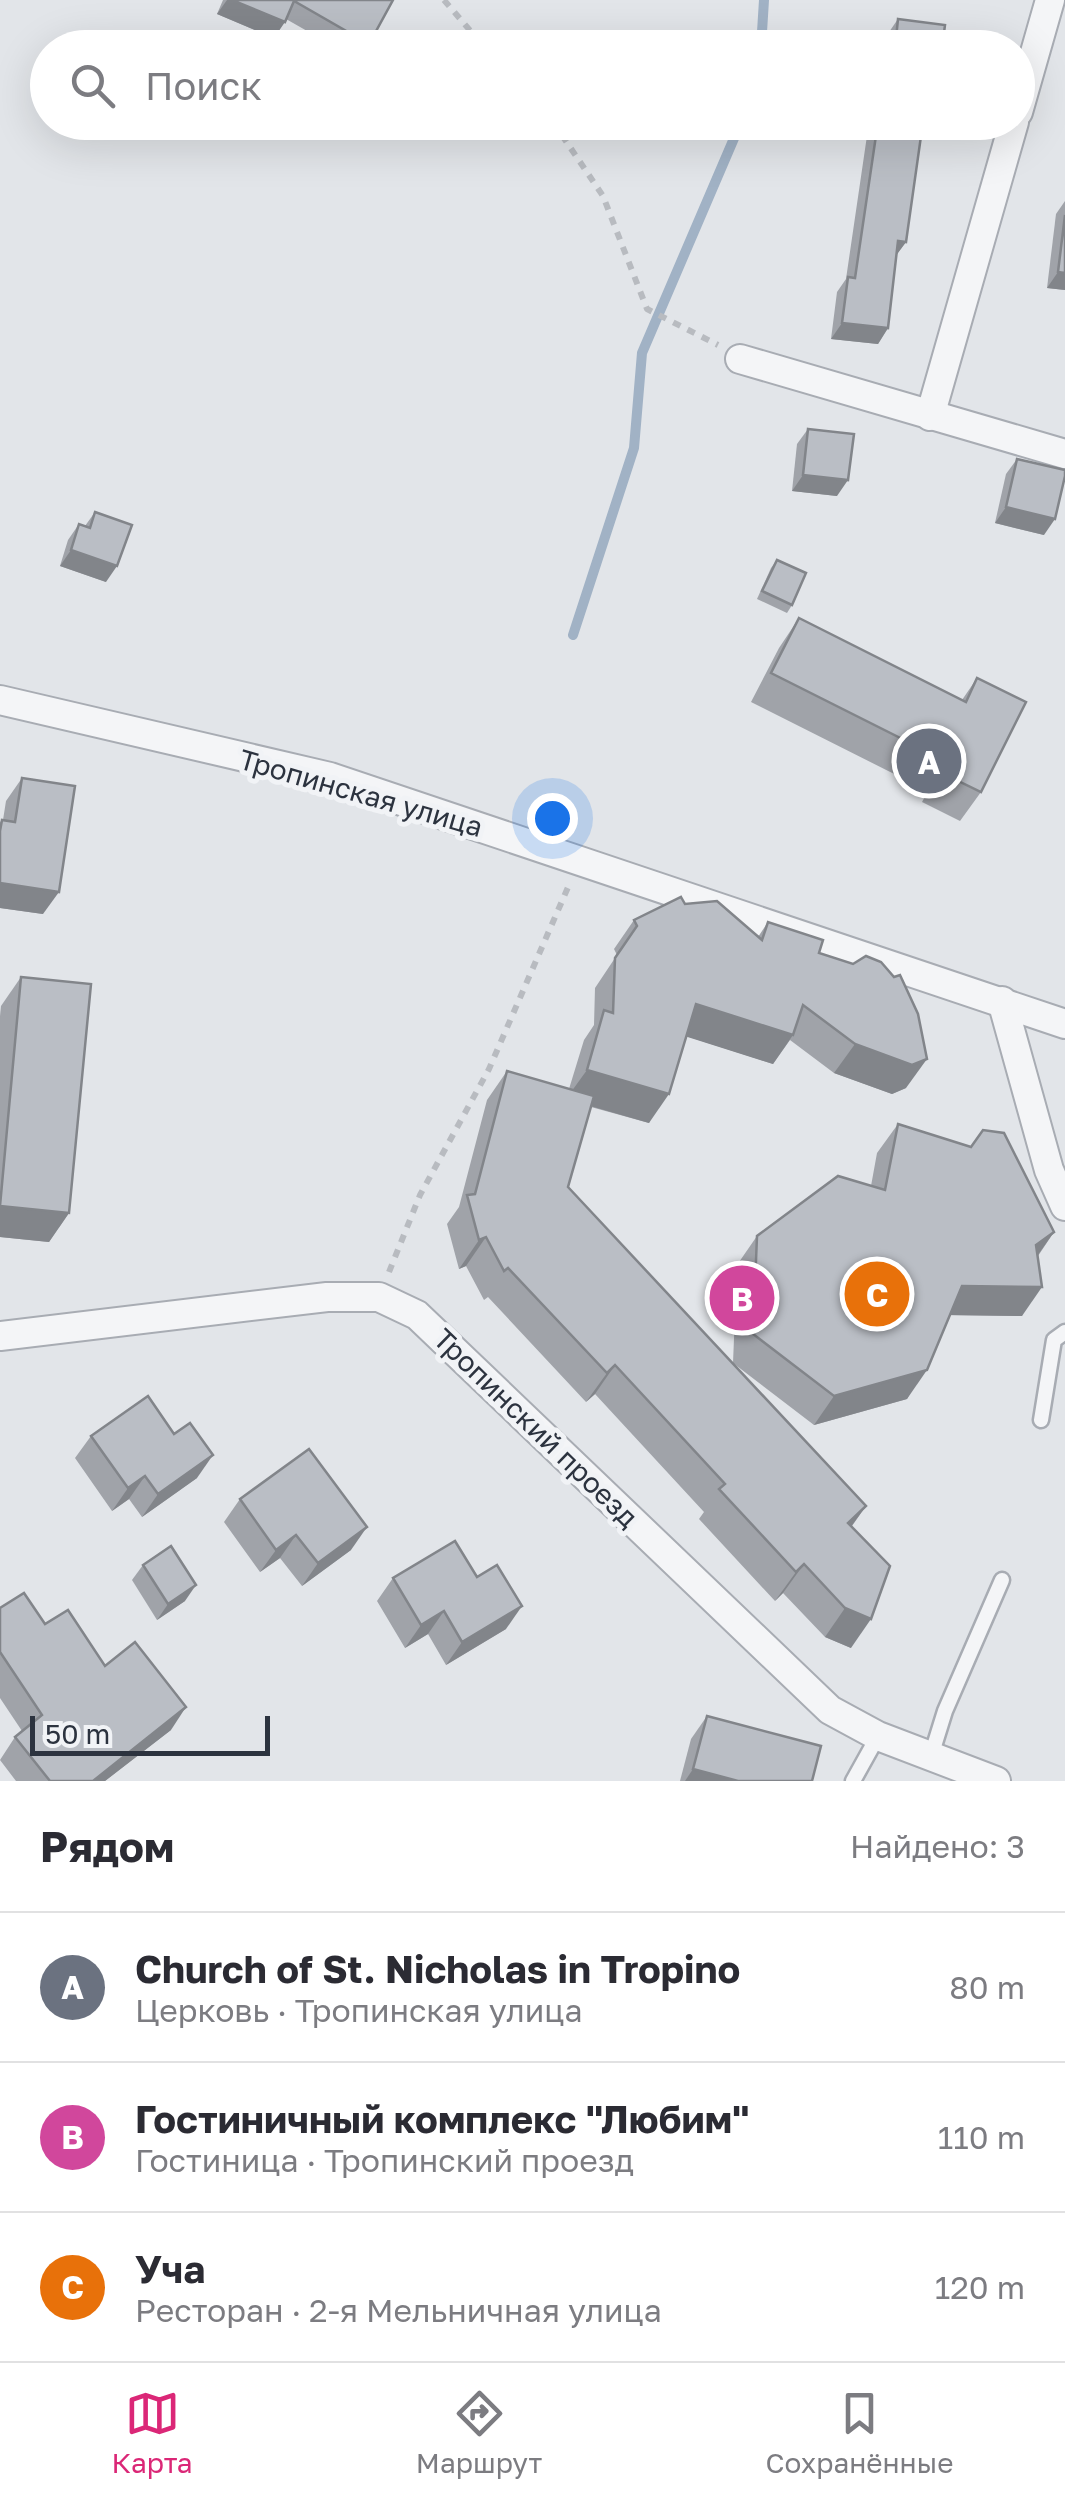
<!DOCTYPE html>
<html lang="ru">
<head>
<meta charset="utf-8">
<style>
	:root { --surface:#fff; --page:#f2f2f3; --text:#2b2b33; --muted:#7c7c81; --line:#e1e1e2; --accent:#db2777 }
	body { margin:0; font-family:"Golos Text",sans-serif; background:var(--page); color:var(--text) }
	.scale { position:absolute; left:30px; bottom:25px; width:240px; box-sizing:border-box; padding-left:10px; border:5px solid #2c333f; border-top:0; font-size:28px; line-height:35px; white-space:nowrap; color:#2c333f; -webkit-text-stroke:8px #f1f3f6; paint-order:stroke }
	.you { position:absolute; left:552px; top:818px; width:35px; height:35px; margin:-25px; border:8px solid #fff; border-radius:50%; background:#1a73e8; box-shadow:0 0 0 15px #1a73e833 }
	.badge { display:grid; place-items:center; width:65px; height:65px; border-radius:50%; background:var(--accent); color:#fff; font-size:32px; font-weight:700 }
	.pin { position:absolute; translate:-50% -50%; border:5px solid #fff; box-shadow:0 2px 10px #0006 }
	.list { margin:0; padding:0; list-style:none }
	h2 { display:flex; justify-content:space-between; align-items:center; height:130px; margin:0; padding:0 40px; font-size:42px }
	h2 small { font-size:32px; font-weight:400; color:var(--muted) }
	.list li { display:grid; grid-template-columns:65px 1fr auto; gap:30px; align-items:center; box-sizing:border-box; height:150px; padding:0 40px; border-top:2px solid var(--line) }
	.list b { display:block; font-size:38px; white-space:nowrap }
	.list p { margin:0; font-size:32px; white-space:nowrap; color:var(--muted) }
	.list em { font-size:32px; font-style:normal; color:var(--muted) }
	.icon { flex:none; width:55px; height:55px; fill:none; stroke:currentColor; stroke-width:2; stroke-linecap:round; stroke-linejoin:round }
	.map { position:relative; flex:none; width:1065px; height:1781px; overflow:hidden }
	.search { position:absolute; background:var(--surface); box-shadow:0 10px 40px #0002; left:30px; right:30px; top:30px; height:110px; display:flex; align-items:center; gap:25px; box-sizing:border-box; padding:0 35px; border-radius:55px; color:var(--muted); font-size:38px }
	.sheet { height:580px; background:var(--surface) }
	nav { display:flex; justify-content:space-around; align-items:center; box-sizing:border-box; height:140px; border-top:2px solid var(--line); background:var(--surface); font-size:28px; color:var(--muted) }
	nav a { display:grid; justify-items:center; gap:5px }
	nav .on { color:var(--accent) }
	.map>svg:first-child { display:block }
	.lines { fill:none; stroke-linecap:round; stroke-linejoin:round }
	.stream { stroke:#a1b2c5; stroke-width:10 }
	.service-casing { stroke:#a8acb3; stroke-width:19 }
	.minor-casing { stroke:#a8acb3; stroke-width:32 }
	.path { stroke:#b8bbc0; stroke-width:6; stroke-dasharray:8 8; stroke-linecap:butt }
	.service { stroke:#f4f5f7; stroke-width:14 }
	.minor { stroke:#f4f5f7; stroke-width:28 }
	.wall { fill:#a0a3a9 }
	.shaded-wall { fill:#82858a }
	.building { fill:#babec5; stroke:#82858a; stroke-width:2.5 }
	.labels { text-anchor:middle; stroke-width:10; stroke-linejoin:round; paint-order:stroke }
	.street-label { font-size:28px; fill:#2c333f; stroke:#f1f3f6 }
</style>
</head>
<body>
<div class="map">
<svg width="1065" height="1781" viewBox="0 0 1065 1781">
	<rect width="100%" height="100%" fill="#e2e5e9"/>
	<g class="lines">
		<!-- stream -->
		<g class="stream">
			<polyline points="761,48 764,0"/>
			<polyline points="573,635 634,448 642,353 741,122"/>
		</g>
		<!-- service casing -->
		<g class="service-casing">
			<g id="service">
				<polyline points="1041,1420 1054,1340 1065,1332"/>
				<polyline points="931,1756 945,1711 1002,1580"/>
				<polyline points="853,1781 878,1736"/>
			</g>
		</g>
		<!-- minor casing -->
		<g class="minor-casing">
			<g id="minor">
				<polyline points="1018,112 1050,0"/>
				<polyline points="740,359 1065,454"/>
				<polyline points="930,416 1014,122"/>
				<polyline points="0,700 330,777 1065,1024"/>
				<polyline points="1002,1001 1049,1170 1065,1206"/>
				<polyline points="0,1336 327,1297 379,1297 417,1315 830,1710 878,1736 996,1781"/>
			</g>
		</g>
		<!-- path -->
		<g class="path">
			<polyline points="444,0 485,48"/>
			<polyline points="553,122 603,196 647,309 718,345"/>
			<polyline points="389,1272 420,1195 489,1069 569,885"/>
		</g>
		<!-- service -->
		<use href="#service" class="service"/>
		<!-- minor -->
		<use href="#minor" class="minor"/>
	</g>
	<!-- wall -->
	<g class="wall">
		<polygon points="223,0 393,0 366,48 337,48 286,19 274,38 217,14"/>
		<polygon points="898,19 942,48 886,48 887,35"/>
		<polygon points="869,122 923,122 906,242 897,254 888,328 878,344 831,339 837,292 846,279"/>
		<polygon points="1065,201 1065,290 1047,288 1056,214"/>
		<polygon points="808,429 837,496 792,491 797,444"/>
		<polygon points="1017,459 1044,535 995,523 1006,474"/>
		<polygon points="95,512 106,582 60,566 68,540 79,524 85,526"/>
		<polygon points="777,560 792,605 787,613 757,599 771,568"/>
		<polygon points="799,618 962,700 977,678 981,792 960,821 922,802 928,791 751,702 779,648"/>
		<polygon points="22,778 43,914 0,908 0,822 3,820 6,801"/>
		<polygon points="685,904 758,937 768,922 819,953 906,1088 892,1094 834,1073 790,1040 773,1064 686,1036 649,1123 591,1107 568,1187 866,1506 852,1526 851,1648 825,1637 783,1593 775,1601 699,1519 704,1512 595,1394 586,1402 488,1297 484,1300 466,1266 459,1269 447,1224 459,1207 487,1100 507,1071 569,1089 584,1040 594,1025 595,988 617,955 614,949 634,920"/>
		<polygon points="21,977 69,1213 49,1242 0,1237 0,1016 1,1006"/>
		<polygon points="898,1124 1054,1232 1038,1256 1022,1316 950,1315 907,1399 814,1425 733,1363 737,1265 757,1236 871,1186 877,1153"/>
		<polygon points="91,1436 197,1478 142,1517 129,1499 112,1511 75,1458"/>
		<polygon points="240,1499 351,1550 302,1586 280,1558 260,1572 224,1522"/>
		<polygon points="143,1565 185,1601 157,1620 132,1580"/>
		<polygon points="393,1578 506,1629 446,1665 428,1634 405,1648 377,1601"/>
		<polygon points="0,1608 45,1624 105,1666 171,1730 105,1781 16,1781 0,1760 15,1737 22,1731 0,1698"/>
		<polygon points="707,1716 812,1781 680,1781 691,1739"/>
	</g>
	<!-- shaded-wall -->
	<g class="shaded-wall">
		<polygon points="227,0 232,0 285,22 274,38 217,14"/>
		<polygon points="898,241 906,242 895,257"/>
		<polygon points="1058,272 1065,273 1065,290 1047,288"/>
		<polygon points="842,323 888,328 878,344 831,339"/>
		<polygon points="803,475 848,480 837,496 792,491"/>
		<polygon points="1006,507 1055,519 1044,535 995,523"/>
		<polygon points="71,550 117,566 106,582 60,566"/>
		<polygon points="0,883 59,892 43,914 0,908"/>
		<polygon points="696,1004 793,1035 773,1064 675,1033"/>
		<polygon points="855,1044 927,1059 906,1088 892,1094 834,1073"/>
		<polygon points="587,1070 669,1094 649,1123 566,1099"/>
		<polygon points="0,1206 69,1213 49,1242 0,1237"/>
		<polygon points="1054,1232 1033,1262 1036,1245"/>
		<polygon points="486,1237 466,1266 459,1269 479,1240"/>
		<polygon points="962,1286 1042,1287 1022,1316 942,1315"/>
		<polygon points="615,1365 595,1394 586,1402 607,1373"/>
		<polygon points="927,1370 907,1399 814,1425 834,1396"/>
		<polygon points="213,1455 197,1478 142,1517 158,1494"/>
		<polygon points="145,1476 129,1499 112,1511 128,1488"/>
		<polygon points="866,1506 845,1535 848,1523"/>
		<polygon points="367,1527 351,1550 302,1586 318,1563"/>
		<polygon points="296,1535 280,1558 260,1572 276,1550"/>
		<polygon points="804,1564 783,1593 775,1601 796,1572"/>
		<polygon points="196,1585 185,1601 157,1620 168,1604"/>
		<polygon points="522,1606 506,1629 446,1665 462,1642"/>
		<polygon points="845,1608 871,1619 851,1648 825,1637"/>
		<polygon points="444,1611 428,1634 405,1648 421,1625"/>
		<polygon points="186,1707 171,1730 105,1781 93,1781"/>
		<polygon points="693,1769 738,1781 685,1781"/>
	</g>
	<!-- building -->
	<g class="building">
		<polygon points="232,0 393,0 369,44 294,1 285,22"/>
		<polygon points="898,19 945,25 942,48 895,48"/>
		<polygon points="878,122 923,122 906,242 898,241 888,328 842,323 848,277 855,278"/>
		<polygon points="1065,215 1065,273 1058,272"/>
		<polygon points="808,429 854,434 848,480 803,475"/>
		<polygon points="1017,459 1065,470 1065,476 1055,519 1006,507"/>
		<polygon points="95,512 132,525 117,566 71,550 79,524 90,528"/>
		<polygon points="777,560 806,573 792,605 762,591"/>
		<polygon points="799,618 966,702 977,678 1026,702 981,792 942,773 948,762 771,673"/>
		<polygon points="22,778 75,786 59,892 0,883 0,831 2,820 15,822"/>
		<polygon points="681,897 685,904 717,901 762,940 768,922 823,940 819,953 853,964 866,956 881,962 894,977 900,975 918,1014 927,1059 912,1065 855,1044 803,1005 793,1035 696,1004 669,1094 587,1070 604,1010 613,1013 615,958 637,926 634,920"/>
		<polygon points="21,977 91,984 69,1213 0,1206"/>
		<polygon points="507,1071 594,1096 568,1187 866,1506 848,1523 890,1566 871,1619 845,1608 804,1564 796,1572 719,1489 725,1484 615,1365 607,1373 508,1268 504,1271 486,1237 479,1240 467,1195 475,1194"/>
		<polygon points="898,1124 971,1147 983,1130 1004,1133 1054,1232 1036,1245 1042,1287 962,1286 927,1370 834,1396 753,1334 757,1236 838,1176 885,1190"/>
		<polygon points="148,1396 174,1434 190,1423 213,1455 158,1494 145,1476 128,1488 91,1436"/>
		<polygon points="309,1449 367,1527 318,1563 296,1535 276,1550 240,1499"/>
		<polygon points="455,1541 477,1577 497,1565 522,1606 462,1642 444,1611 421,1625 393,1578"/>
		<polygon points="171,1546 196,1585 168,1604 143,1565"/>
		<polygon points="24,1593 45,1624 68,1610 105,1666 135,1642 186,1707 93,1781 50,1781 15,1737 42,1715 0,1652 0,1608"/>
		<polygon points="707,1716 821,1746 812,1781 738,1781 693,1769"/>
	</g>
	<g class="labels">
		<!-- street labels -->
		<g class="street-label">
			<text transform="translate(361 793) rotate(16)" y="10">Тропинская улица</text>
			<text transform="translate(536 1428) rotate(44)" y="10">Тропинский проезд</text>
		</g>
	</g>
</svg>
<div class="scale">50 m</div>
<div class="you"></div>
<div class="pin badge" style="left:929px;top:761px;background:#6b7280">A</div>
<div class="pin badge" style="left:742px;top:1298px;background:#d1479c">B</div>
<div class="pin badge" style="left:877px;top:1294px;background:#e8710a">C</div>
<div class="search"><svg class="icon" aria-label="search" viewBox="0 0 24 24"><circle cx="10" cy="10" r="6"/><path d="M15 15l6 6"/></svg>Поиск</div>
</div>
<section class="sheet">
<h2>Рядом<small>Найдено: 3</small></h2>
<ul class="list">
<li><span class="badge" style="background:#6b7280">A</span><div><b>Church of St. Nicholas in Tropino</b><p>Церковь · Тропинская улица</p></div><em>80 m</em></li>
<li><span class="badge" style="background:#d1479c">B</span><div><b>Гостиничный комплекс &quot;Любим&quot;</b><p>Гостиница · Тропинский проезд</p></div><em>110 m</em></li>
<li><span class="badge" style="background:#e8710a">C</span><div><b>Уча</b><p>Ресторан · 2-я Мельничная улица</p></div><em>120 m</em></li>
</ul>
</section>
<nav>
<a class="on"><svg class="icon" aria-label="map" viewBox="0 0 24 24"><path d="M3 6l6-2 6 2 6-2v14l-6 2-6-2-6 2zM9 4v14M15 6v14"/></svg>Карта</a>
<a><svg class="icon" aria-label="directions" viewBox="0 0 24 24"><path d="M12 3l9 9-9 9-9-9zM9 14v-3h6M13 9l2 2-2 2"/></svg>Маршрут</a>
<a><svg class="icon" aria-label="saved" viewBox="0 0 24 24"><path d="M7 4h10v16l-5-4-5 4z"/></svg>Сохранённые</a>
</nav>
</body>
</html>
